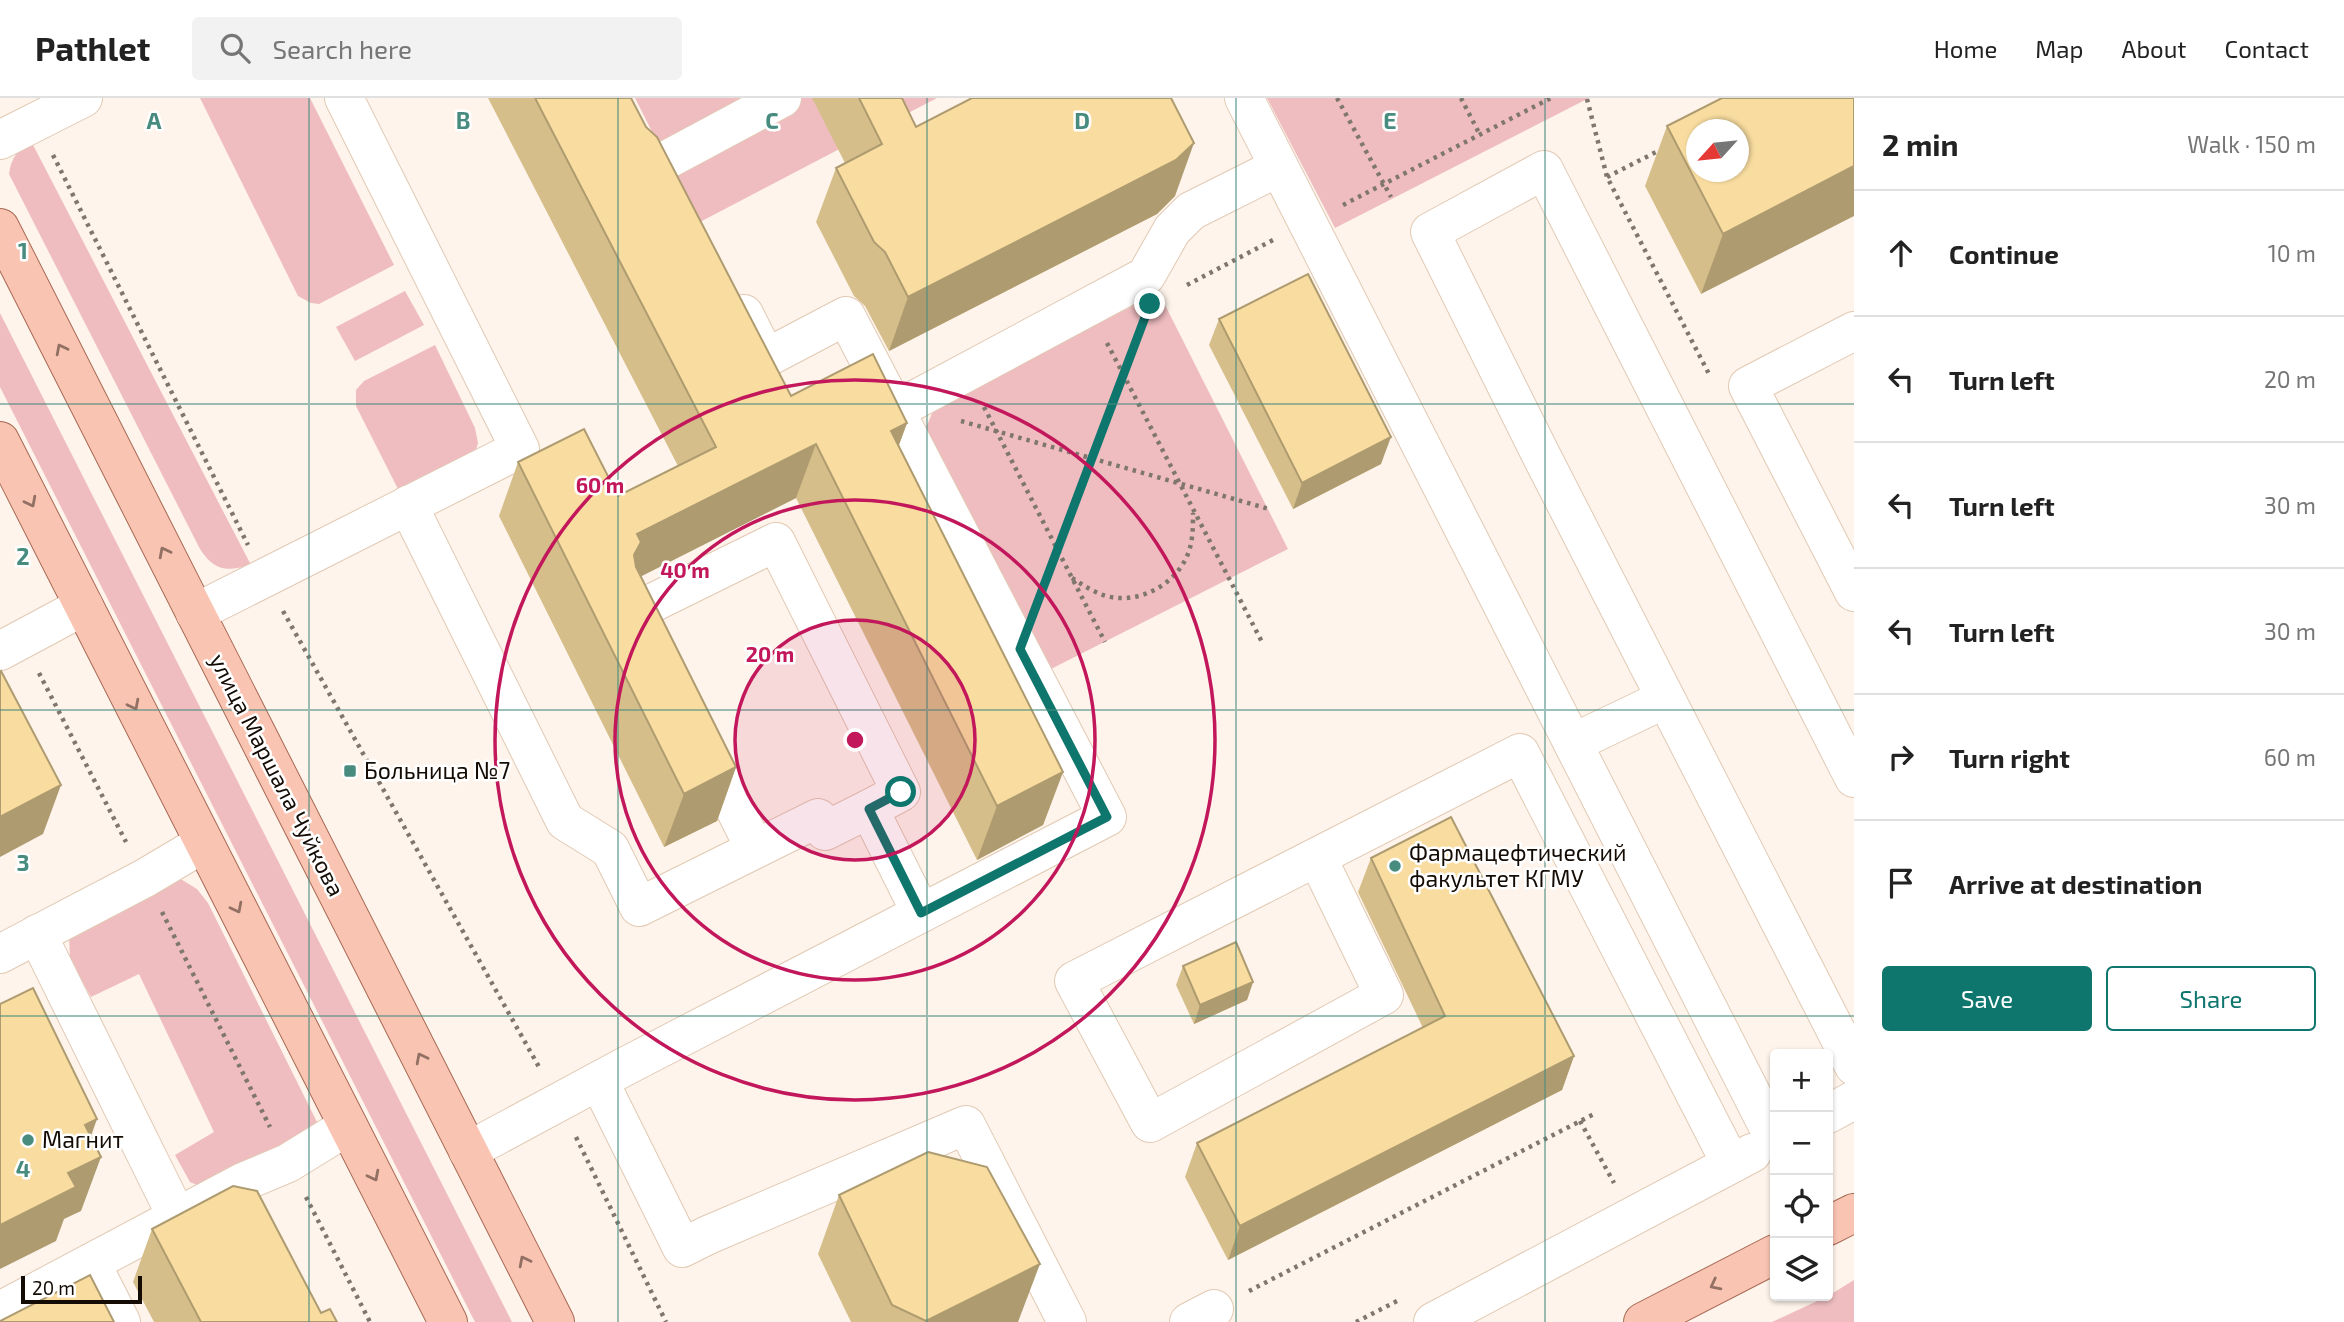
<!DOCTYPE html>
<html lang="en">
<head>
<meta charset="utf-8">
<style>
	:root { --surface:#fff; --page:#f2f2f2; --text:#222; --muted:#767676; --line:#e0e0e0; --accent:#0f766e }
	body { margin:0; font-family:"Exo 2",sans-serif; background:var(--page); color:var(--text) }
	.controls { position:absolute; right:21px; bottom:21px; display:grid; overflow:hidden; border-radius:7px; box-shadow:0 2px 5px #0004 }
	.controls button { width:63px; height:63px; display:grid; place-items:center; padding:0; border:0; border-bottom:2px solid var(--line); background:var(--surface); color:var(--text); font:35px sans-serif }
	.compass { position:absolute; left:1686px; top:21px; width:63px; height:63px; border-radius:50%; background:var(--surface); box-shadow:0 2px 5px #0004; rotate:243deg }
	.scale { position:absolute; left:21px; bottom:18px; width:121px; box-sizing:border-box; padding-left:7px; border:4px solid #130b04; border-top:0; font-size:19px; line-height:24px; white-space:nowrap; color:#130b04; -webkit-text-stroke:5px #fff; paint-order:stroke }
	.stop { position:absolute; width:21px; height:21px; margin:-16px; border:5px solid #0f766e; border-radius:50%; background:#fff }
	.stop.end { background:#0f766e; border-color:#fff; box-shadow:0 2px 7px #0008 }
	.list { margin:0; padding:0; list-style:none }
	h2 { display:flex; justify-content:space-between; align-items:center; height:91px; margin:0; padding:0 28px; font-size:30px }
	h2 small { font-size:23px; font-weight:400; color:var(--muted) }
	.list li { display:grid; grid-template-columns:46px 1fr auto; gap:21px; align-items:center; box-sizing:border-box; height:126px; padding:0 28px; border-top:2px solid var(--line) }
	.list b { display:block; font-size:26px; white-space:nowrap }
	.list em { font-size:23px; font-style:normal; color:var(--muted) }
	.actions { display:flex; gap:14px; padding:21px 28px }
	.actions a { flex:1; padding:16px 0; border:2px solid var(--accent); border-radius:7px; text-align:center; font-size:24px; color:var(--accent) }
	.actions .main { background:var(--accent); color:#fff }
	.icon { flex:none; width:38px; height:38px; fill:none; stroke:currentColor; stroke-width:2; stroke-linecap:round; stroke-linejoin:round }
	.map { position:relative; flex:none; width:1854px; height:1224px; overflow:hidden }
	header { display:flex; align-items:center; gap:42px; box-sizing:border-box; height:98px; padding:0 35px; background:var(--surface); border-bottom:2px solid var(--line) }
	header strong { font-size:33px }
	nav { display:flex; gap:38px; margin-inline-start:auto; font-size:24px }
	.search { width:490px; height:63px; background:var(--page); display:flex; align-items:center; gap:18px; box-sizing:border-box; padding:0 24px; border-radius:7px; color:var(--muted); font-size:26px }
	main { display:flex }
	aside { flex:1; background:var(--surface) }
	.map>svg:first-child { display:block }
	.green { fill:#efbdc0 }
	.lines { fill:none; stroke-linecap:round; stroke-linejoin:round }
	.minor-casing { stroke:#e2c9b3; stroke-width:40 }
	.major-casing { stroke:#a76954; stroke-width:40 }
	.path { stroke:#7f766e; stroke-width:4.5; stroke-dasharray:3.5 5; stroke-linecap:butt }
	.minor { stroke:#fff; stroke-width:38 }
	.major { stroke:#fac4b2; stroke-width:38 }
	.wall { fill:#d6be8a }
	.shaded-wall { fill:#ae9b70 }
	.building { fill:#f9dda0; stroke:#ae9b70; stroke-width:2; fill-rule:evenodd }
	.oneway { stroke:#927164 }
	.route { stroke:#0f766e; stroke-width:9 }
	.grid { fill:none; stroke:#488b7f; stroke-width:2; stroke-opacity:0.55 }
	.ring { fill:none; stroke:#c2185b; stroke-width:3.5 }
	.poi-dot { fill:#488b7f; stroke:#fff; stroke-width:2.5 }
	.labels { text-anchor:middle; stroke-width:5; stroke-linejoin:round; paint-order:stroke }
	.poi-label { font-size:23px; fill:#130b04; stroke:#fff; text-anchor:start }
	.street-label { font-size:23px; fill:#130b04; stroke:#fff }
	.grid-label { font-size:23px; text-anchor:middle; font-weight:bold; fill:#488b7f; stroke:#fff; stroke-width:5; stroke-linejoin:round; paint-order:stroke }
	.centre { fill:#c2185b; stroke:#fff; stroke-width:3.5 }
	.ring-label { font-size:21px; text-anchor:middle; font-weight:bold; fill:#c2185b; stroke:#fff; stroke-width:5; stroke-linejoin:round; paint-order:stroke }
</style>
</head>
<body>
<header>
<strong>Pathlet</strong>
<div class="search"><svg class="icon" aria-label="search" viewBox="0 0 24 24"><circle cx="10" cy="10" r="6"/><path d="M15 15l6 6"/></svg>Search here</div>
<nav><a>Home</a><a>Map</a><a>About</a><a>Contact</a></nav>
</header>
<main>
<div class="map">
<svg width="1854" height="1224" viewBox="0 0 1854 1224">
	<rect width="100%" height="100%" fill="#fef4eb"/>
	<!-- green -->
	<g class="green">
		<polygon points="200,0 310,0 394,167 319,206 311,205 298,198"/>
		<polygon points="635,0 937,0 698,125"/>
		<polygon points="1267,0 1589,0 1335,130"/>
		<path d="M31 43 251 467C226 473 215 474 200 451L9 76C11 60 18 51 31 43Z"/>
		<polygon points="405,193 424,227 355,263 336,229"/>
		<polygon points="1159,195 1288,451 1049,572 925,332 936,306"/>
		<polygon points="0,215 512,1224 475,1224 0,289"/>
		<polygon points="435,247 475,330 478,345 476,352 400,395 356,308 356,292 364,283"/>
		<polygon points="179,780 197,791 208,805 317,1024 311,1037 206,1091 190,1084 175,1057 214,1034 139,876 91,899 70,862 69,836"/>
		<polygon points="1854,1182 1854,1224 1772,1224 1828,1198"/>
	</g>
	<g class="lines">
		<!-- minor casing -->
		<g class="minor-casing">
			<g id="minor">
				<polyline points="608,0 646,73 782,0"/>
				<polyline points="1244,0 1775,1042"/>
				<polyline points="0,42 83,0"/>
				<polyline points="1854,233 1748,288 1854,494"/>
				<polyline points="896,312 1146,178 1172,132 1191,113 1279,69"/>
				<polyline points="408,407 565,723 610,751 639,809 818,720 825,733 869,711 921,815"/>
				<polyline points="195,515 520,351 344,0"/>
				<polyline points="651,543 636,513 776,444 901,694 869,711"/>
				<polyline points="0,553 84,508"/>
				<polyline points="1573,645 1665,601"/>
				<polyline points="703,647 755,751"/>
				<polyline points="1854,680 1544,72 1430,134 1541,357 1854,968"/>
				<polyline points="1317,759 1384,897 1150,1025 1074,883 1520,655 1731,1066"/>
				<polyline points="37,836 177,1119"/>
				<polyline points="0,856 145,780 204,745"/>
				<polyline points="599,983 682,1150 708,1137 966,1027 1067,1224"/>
				<polyline points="1828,1016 1854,1002"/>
				<polyline points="468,1053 626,968 1107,719 846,218 766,260 744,216"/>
				<polyline points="91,1165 121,1224"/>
				<polyline points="0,1213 243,1084 288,1065 348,1028"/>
				<polyline points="1189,1224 1214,1211"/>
				<polyline points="1433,1224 1752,1055"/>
			</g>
		</g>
		<!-- major casing -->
		<g class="major-casing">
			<g id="major">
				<polyline points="0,130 555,1224"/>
				<polyline points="0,343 448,1224"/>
				<polyline points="1828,1128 1854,1115"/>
				<polyline points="1643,1224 1775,1156"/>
			</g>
		</g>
		<!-- path -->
		<g class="path">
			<polyline points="1337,0 1391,99"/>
			<polyline points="1461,0 1480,37"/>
			<polyline points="1587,1 1607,79 1709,276"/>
			<polyline points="53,57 248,447"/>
			<polyline points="1607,79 1662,51"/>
			<polyline points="1343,107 1551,0"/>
			<polyline points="1187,187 1273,142"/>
			<polyline points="1107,245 1262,544"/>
			<polyline points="984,309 1105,544"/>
			<polyline points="961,323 1269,411"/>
			<path d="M1072 480C1083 487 1093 494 1106 498 1139 507 1178 486 1189 453 1193 441 1193 428 1193 415"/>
			<polyline points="1039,501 1143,225"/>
			<polyline points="283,513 539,969"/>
			<polyline points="39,575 126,744"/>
			<polyline points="162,814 270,1029"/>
			<polyline points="1580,1023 1614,1085"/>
			<polyline points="576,1039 666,1224"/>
			<polyline points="306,1099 370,1224"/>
			<polyline points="1249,1193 1596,1015"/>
			<polyline points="1356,1224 1399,1202"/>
		</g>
		<!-- minor -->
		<use href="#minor" class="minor"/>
		<!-- major -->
		<use href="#major" class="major"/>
	</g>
	<!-- wall -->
	<g class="wall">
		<polygon points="488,0 631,0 791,298 907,325 899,347 1063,674 1043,727 977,762 796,400 641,478 736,669 717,723 664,749 499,418 518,364 618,398 678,368"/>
		<polygon points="812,0 902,0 916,29 1175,98 1157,116 889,253 865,208 854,198 816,124 836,70 845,65"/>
		<polygon points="1854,0 1701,196 1645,88 1667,28"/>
		<polygon points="1219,221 1381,366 1293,411 1209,247"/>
		<polygon points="1371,760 1574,958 1562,992 1228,1162 1185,1079 1197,1045 1423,930 1358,794"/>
		<polygon points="1183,868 1253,884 1247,902 1194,926 1176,887"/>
		<polygon points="839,1097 1018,1224 851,1224 818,1156"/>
		<polygon points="152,1131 321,1215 337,1224 154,1224 133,1184"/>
	</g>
	<!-- shaded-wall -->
	<g class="shaded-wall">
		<polygon points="1194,45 1175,98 1157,116 889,253 908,199"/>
		<polygon points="1854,68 1854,118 1701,196 1723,136"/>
		<polygon points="907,325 887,379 891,333"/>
		<polygon points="1391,339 1381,366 1293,411 1302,385"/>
		<polygon points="816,346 796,400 626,486 637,436"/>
		<polygon points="736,669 717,723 664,749 684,696"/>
		<polygon points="1063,674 1043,727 977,762 997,708"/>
		<polygon points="61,687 43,736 0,759 0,719"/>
		<polygon points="1253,884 1247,902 1194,926 1200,907"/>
		<polygon points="1574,958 1562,992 1228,1162 1240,1128"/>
		<polygon points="97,1021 80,1069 101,1059 81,1113 64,1121 56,1143 0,1171 0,1127 85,1027"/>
		<polygon points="1040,1166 1018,1224 926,1224 926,1223"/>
	</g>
	<!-- building -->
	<g class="building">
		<polygon points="535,0 631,0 646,29 657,39 791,298 873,256 907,325 891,333 1063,674 997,708 816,346 637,436 641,444 634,457 636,469 736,669 684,696 518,364 584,331 618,398 716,349"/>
		<polygon points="859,0 902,0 916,29 972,0 1171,0 1194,45 1176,62 908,199 885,154 874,144 836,70 882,46"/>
		<path d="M1722 0H1854V68L1723 136 1667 28ZM1697 32H1739V74H1697Z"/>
		<polygon points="1308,176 1391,339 1302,385 1219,221"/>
		<polygon points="1,573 61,687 0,719 0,574"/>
		<polygon points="1451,719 1574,958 1240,1128 1197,1045 1445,918 1371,760"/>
		<polygon points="1236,844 1253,884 1200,907 1183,868"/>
		<polygon points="33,890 97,1021 85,1027 101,1059 68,1075 76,1089 0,1127 0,906"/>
		<polygon points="928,1054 987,1069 1040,1166 926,1223 892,1207 839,1097"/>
		<polygon points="233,1088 257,1093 321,1215 330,1211 337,1224 201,1224 152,1131"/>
		<polygon points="90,1177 114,1224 0,1224 0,1223"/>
	</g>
	<!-- one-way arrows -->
	<defs><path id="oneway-chevron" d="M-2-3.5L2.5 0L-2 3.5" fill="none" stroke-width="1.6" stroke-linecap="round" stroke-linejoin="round" transform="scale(1.75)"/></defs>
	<g class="oneway">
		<use href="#oneway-chevron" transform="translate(61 251) rotate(-117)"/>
		<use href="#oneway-chevron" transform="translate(31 404) rotate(63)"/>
		<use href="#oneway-chevron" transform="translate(164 454) rotate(-117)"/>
		<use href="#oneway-chevron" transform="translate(134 607) rotate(63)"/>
		<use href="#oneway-chevron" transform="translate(237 810) rotate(63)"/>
		<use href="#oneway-chevron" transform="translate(421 960) rotate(-117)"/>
		<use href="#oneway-chevron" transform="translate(374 1078) rotate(63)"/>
		<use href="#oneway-chevron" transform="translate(524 1163) rotate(-117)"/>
		<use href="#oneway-chevron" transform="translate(1715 1187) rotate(153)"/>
	</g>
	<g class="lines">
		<!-- route -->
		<polyline class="route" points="901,694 869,711 921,815 1107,719 1020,551 1150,206"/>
	</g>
	<!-- grid -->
	<path class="grid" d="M309 0V1224M618 0V1224M927 0V1224M1236 0V1224M1545 0V1224M0 306H1854M0 612H1854M0 918H1854"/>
	<!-- distance rings -->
	<circle cx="855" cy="642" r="120" fill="#c2185b" fill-opacity=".12"/>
	<g class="ring">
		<circle cx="855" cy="642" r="120"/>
		<circle cx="855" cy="642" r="240"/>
		<circle cx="855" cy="642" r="360"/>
	</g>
	<!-- markers -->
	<g class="poi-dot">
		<rect x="343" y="666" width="14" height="14" rx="3.5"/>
		<circle cx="1395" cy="768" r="7"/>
		<circle cx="28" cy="1042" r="7"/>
	</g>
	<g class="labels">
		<!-- poi labels -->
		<g class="poi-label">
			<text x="364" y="681">Больница №7</text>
			<text x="1409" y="763">Фармацефтический<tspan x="1409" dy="26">факультет КГМУ</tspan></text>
			<text x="42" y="1050">Магнит</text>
		</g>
		<!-- street labels -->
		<g class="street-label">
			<text transform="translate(277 677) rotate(63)" y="8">улица Маршала Чуйкова</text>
		</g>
	</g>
	<g class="grid-label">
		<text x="154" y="31">A</text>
		<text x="463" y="31">B</text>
		<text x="772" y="31">C</text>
		<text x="1082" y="31">D</text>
		<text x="1390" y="31">E</text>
		<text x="23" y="161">1</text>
		<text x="23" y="467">2</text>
		<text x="23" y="773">3</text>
		<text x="23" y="1079">4</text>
	</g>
	<circle cx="855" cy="642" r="10" class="centre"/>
	<g class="ring-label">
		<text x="600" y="395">60 m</text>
		<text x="685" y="480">40 m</text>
		<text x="770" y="564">20 m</text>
	</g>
</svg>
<div class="controls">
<button>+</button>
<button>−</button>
<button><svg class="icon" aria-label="locate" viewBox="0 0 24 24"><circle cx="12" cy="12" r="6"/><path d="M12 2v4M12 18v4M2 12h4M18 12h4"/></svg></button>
<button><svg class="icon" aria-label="layers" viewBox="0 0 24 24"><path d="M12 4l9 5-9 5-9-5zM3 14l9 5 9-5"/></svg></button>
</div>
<svg class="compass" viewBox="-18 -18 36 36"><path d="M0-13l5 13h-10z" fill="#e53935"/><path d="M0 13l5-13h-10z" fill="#767676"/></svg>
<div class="scale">20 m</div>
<div class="stop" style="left:901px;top:694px"></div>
<div class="stop end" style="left:1150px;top:206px"></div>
</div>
<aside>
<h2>2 min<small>Walk · 150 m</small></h2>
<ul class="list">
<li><svg class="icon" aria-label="ahead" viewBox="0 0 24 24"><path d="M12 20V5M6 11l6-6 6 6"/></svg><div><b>Continue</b></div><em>10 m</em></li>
<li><svg class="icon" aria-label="left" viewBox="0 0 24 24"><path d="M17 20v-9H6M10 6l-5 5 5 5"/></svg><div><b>Turn left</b></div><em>20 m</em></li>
<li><svg class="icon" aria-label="left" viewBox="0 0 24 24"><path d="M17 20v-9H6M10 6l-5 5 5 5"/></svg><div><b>Turn left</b></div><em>30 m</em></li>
<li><svg class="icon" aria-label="left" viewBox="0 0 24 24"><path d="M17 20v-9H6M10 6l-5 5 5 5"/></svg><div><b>Turn left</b></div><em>30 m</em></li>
<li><svg class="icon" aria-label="right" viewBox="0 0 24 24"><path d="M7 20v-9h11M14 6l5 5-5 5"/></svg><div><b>Turn right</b></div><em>60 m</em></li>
<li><svg class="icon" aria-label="arrive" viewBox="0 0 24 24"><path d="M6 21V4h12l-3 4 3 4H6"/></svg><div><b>Arrive at destination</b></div></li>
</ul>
<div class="actions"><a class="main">Save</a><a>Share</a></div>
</aside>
</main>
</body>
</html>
